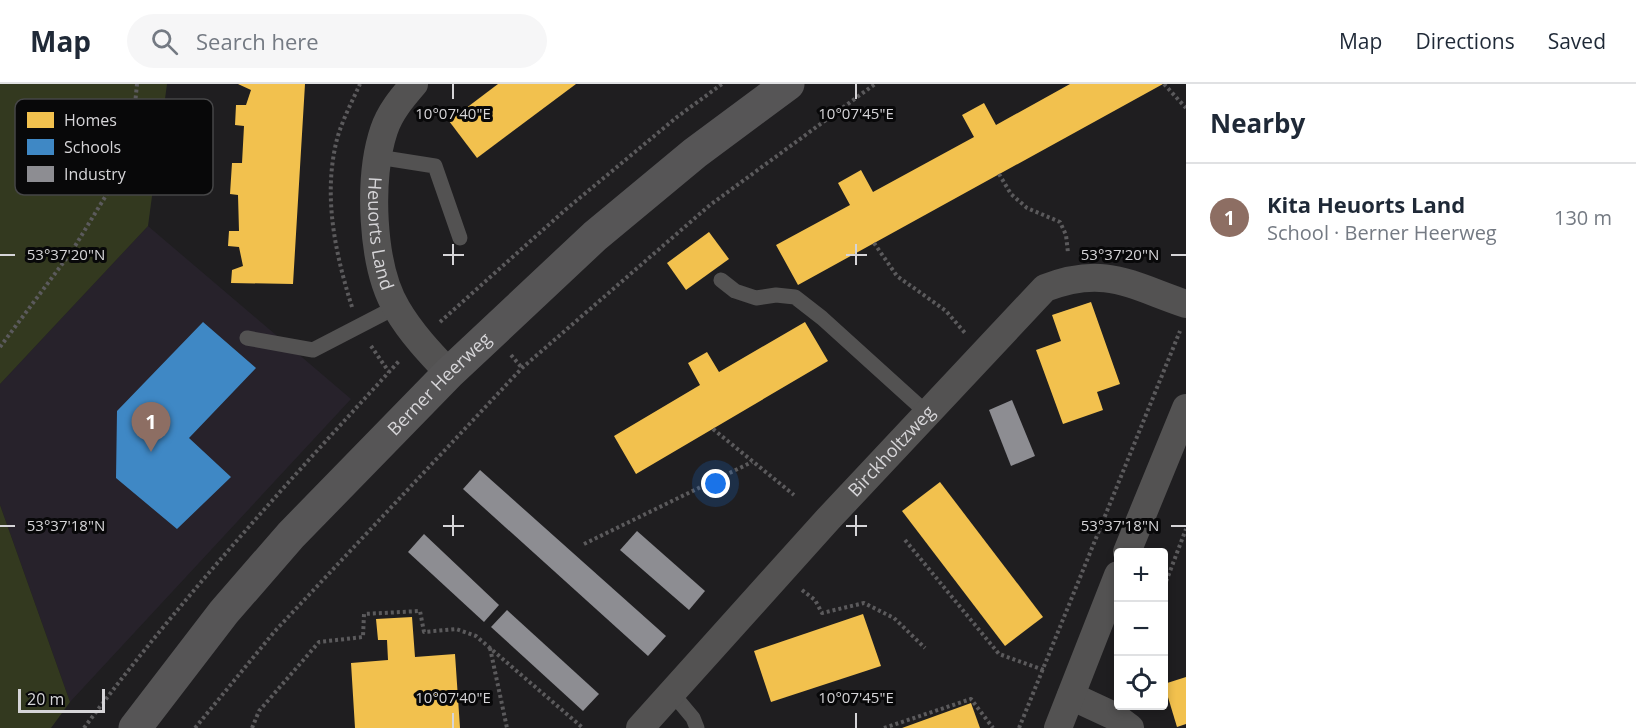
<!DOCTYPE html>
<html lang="en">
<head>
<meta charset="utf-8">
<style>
	:root { --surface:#fff; --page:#f6f6f7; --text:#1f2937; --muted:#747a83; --line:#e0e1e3; --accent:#555a63 }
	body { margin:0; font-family:"Open Sans",sans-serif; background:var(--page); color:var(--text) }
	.controls { position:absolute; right:18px; bottom:18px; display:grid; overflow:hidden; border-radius:6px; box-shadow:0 3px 9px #0003 }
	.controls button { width:54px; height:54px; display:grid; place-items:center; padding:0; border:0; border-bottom:2px solid var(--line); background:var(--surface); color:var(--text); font:30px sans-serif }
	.scale { position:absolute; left:18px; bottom:15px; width:87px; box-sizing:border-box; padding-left:6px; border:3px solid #d6d5d8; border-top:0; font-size:16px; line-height:21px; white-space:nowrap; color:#d6d5d8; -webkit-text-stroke:4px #080809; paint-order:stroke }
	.you { position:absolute; left:716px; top:400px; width:21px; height:21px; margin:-15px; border:4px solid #fff; border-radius:50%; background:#1a73e8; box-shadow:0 0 0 9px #1a73e833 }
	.badge { display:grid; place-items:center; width:39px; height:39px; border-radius:50%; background:var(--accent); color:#fff; font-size:20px; font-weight:700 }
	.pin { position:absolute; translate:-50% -50px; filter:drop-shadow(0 2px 3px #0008) }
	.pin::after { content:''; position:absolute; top:32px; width:21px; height:18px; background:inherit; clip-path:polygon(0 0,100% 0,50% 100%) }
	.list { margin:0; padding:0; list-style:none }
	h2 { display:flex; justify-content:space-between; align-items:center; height:78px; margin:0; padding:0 24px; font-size:26px }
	h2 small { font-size:20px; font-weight:400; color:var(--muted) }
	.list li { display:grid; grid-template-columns:39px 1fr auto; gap:18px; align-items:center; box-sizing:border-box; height:108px; padding:0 24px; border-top:2px solid var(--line) }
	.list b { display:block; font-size:22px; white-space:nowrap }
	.list p { margin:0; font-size:20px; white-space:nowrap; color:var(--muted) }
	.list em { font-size:20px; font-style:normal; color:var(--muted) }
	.icon { flex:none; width:33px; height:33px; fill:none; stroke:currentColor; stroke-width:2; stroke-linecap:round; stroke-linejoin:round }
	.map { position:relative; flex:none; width:1186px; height:644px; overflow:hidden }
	header { display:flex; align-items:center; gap:36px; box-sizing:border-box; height:84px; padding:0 30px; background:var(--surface); border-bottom:2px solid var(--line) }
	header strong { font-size:28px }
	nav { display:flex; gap:33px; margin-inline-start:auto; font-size:21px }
	.search { width:420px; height:54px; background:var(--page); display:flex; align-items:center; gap:15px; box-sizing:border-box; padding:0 21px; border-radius:33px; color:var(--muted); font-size:22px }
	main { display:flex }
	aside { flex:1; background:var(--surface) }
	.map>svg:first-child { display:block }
	.built { fill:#27222b }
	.green { fill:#33391f }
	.homes { fill:#f2c14e }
	.schools { fill:#3f88c5 }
	.industry { fill:#8d8d92 }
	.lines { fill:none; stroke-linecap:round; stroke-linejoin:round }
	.path { stroke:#5b5a5c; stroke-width:4; stroke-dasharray:3 3; stroke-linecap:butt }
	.service { stroke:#535252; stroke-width:15 }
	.minor { stroke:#535252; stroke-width:28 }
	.secondary { stroke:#565556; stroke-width:33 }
	.ticks { fill:none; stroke:#d6d5d8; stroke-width:2 }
	.labels { text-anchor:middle; stroke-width:6; stroke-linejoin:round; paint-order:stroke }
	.street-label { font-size:18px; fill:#d6d5d8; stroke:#080809 }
	.key { fill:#080809; stroke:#464647; stroke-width:1.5 }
	.key-label { font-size:16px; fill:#d6d5d8 }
	.ticks-label { font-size:15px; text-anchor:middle; fill:#d6d5d8; stroke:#080809; stroke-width:6; stroke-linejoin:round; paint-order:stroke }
</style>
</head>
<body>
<header>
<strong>Map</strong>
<div class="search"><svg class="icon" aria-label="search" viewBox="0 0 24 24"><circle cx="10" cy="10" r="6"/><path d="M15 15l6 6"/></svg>Search here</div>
<nav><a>Map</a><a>Directions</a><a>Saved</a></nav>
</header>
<main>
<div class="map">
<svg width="1186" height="644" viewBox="0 0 1186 644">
	<rect width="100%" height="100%" fill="#1f1e20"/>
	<!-- built -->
	<polygon class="built" points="148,142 351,315 70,618 0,421 0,300"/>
	<!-- green -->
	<g class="green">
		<polygon points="0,0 167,0 148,142 0,300"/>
		<polygon points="0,421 70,618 51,644 0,644"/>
	</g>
	<!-- homes -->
	<g class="homes">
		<polygon points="238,0 305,0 293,200 231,199 232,186 243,182 239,163 228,162 229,147 239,147 238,111 230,110 232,79 242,79 244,42 235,41 236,21 246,21 251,6"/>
		<polygon points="498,0 576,0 477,74 449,37"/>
		<polygon points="1070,0 1163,0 798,201 776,161 850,121 838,99 861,86 873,108 974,53 962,31 984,19 996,41"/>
		<polygon points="709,148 729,175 686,206 667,179"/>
		<polygon points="1091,218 1120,300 1097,308 1103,326 1063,340 1036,266 1061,257 1052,231"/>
		<polygon points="805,238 828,277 636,390 614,352 700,301 688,279 707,268 719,288"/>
		<polygon points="940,398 1043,533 1005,562 902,427"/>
		<polygon points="863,530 881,582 771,618 754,567"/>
		<polygon points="412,533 415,573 455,570 460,644 355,644 351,579 388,576 387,556 378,556 376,535"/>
		<polygon points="1186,593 1186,640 1177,643 1164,600"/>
		<polygon points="971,619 980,644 902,644"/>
	</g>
	<!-- schools -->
	<polygon class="schools" points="203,238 256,284 189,354 231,393 177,445 116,394 117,327"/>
	<!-- industry -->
	<g class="industry">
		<polygon points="1012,316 1035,372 1011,382 989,326"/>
		<polygon points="480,386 666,552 648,572 463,405"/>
		<polygon points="637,447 705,507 689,526 620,466"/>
		<polygon points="424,450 499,521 484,538 408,468"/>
		<polygon points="507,526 599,610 583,627 491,543"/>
	</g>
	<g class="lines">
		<!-- path -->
		<g class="path">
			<polyline points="1164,0 1186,24"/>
			<polyline points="999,90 1011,110 1027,124 1060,138 1066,151 1068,169"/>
			<polyline points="874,159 897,192 946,227 965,249"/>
			<path d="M352 223C336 172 324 117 335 64 339 42 351 20 360 0"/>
			<polyline points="440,238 564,127 677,33 722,0"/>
			<polyline points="371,262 389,288"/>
			<polyline points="0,263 72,167 121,87 133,41 137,0"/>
			<polyline points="511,271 522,284"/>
			<polyline points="713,345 794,411"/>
			<polyline points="905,456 999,570 1044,586"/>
			<polyline points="584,460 752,378"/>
			<polyline points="1164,503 1186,445"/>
			<polyline points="802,506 815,516 822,529 864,519 894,534 925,564"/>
			<polyline points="490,564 507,644"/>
			<path d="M84 644C181 514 290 396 400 276"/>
			<polyline points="195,644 275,547 522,284 710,121 875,0"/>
			<polyline points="252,644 259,627 319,558 363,553 364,530 420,527 424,548 456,545 476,552 583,644"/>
			<polyline points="884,644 971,615 993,644"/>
			<polyline points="1019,644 1180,247"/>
		</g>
		<!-- service -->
		<g class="service">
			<polyline points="378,73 435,82 460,154"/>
			<polyline points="721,196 735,207 756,214 776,211 795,213 822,234 928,330"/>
			<polyline points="247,254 313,266 396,223"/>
			<polyline points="672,609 693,634 697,644"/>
		</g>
		<!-- minor -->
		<g class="minor">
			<path id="s1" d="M414 0C402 14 390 28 384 46 368 93 371 182 397 225 411 249 430 269 449 289"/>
			<polyline points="1127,468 1186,324"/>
			<polyline points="1071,612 1114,632 1130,644"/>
			<path id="s2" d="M640 644 830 433 1045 204C1105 181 1130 201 1186 220"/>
			<polyline points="1058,644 1118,491"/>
		</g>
		<!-- secondary -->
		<path class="secondary" id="s3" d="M135 644 224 528 291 451 449 289 595 152 695 69 788 0"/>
	</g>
	<!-- ticks -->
	<path class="ticks" d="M453 0V15M856 0V15M453 160V181M856 160V181M0 171H15M443 171H464M846 171H867M1171 171H1186M453 431V452M856 431V452M0 442H15M443 442H464M846 442H867M1171 442H1186M453 629V644M856 629V644"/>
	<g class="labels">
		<!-- street labels -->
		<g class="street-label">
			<text dy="6" stroke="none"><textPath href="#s1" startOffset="160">Heuorts Land</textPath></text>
			<text dy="6" stroke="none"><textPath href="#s3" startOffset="460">Berner Heerweg</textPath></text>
			<text dy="6" stroke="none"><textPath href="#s2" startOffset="374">Birckholtzweg</textPath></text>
		</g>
	</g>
	<!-- legend -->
	<rect x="15" y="15" width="198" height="96" rx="9" class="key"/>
	<rect x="27" y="28" width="27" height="16" fill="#f2c14e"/>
	<rect x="27" y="55" width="27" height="16" fill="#3f88c5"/>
	<rect x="27" y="82" width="27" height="16" fill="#8d8d92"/>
	<g class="key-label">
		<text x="64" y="42">Homes</text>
		<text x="64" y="69">Schools</text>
		<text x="64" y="96">Industry</text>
	</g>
	<g class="ticks-label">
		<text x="453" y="35">10°07'40"E</text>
		<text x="856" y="35">10°07'45"E</text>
		<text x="66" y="176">53°37'20"N</text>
		<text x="1120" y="176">53°37'20"N</text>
		<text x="66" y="447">53°37'18"N</text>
		<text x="1120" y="447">53°37'18"N</text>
		<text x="453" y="619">10°07'40"E</text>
		<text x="856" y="619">10°07'45"E</text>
	</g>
</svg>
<div class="controls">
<button>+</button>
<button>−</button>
<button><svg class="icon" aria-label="locate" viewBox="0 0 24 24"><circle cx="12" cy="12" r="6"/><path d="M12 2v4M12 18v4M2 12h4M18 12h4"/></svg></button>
</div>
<div class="scale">20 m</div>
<div class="you"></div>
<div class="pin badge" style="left:151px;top:368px;background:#8d6e63">1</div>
</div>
<aside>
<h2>Nearby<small></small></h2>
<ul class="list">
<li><span class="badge" style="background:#8d6e63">1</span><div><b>Kita Heuorts Land</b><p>School · Berner Heerweg</p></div><em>130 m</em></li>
</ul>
</aside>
</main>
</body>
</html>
